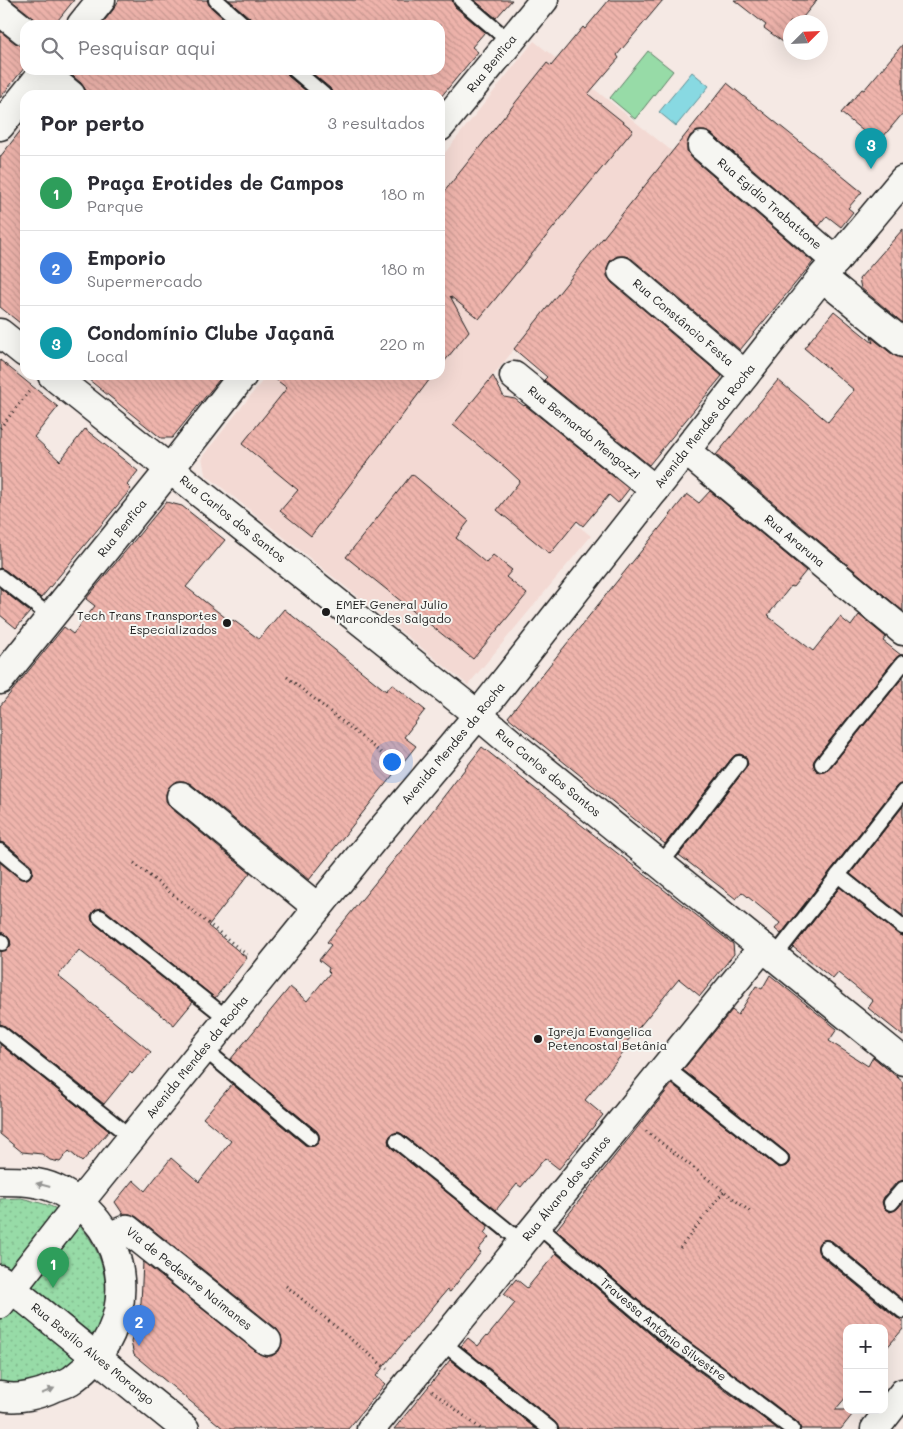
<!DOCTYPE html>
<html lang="pt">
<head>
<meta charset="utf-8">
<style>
	:root { --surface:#fff; --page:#f2f2f3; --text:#2b2b33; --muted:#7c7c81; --line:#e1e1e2; --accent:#b45309 }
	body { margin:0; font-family:Mali,sans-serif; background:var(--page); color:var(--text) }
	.controls { position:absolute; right:15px; bottom:15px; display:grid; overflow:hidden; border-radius:10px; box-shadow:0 5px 20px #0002 }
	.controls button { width:45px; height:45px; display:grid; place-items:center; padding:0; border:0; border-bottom:1px solid var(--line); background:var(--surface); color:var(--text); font:25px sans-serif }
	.compass { position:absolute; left:783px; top:15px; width:45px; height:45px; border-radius:50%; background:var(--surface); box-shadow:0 5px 20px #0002; rotate:66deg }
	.you { position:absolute; left:391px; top:761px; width:18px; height:18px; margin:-12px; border:4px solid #fff; border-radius:50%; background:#1a73e8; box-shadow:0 0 0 8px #1a73e833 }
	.badge { display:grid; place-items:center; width:32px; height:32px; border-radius:50%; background:var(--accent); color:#fff; font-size:16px; font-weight:700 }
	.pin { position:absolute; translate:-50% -41px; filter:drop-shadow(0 1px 2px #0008) }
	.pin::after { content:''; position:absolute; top:26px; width:18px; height:15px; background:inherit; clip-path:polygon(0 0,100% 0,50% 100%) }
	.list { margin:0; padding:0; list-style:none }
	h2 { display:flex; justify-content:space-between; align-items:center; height:65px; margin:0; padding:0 20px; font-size:21px }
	h2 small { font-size:16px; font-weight:400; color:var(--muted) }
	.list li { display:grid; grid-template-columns:32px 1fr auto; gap:15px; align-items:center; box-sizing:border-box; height:75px; padding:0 20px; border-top:1px solid var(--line) }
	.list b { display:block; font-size:19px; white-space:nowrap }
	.list p { margin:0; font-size:16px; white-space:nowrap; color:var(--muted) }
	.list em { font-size:16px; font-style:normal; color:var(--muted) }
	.icon { flex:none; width:28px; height:28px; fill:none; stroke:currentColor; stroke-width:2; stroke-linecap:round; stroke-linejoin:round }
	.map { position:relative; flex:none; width:903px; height:1429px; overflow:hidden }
	.search { position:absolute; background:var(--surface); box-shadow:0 5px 20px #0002; left:20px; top:20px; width:425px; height:55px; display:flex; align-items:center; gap:12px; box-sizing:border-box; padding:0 18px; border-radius:15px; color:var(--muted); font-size:19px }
	.panel { position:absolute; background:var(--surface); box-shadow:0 5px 20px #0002; left:20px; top:90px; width:425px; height:290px; border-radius:15px }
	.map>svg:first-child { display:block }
	.built { fill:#f3d9d3 }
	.park { fill:url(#park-dots); stroke:#5a7c62 }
	.pitch { fill:#97dba7; stroke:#5a7c62 }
	.water { fill:#88d9e2; stroke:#5d8d93 }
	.building { fill:url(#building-back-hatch); stroke:#1c1c1c }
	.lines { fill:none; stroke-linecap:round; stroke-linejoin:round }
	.lane-casing { stroke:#1c1c1c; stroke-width:18 }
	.street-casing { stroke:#1c1c1c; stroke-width:31 }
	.secondary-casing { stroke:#1c1c1c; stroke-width:31 }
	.path { stroke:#1c1c1c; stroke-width:3; stroke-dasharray:1 4; stroke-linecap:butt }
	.lane { stroke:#f6f6f2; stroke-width:14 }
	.street { stroke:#f6f6f2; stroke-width:28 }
	.secondary { stroke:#f6f6f2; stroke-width:28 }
	.oneway { fill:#949492 }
	.poi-dot { fill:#1c1c1c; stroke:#f6f6f2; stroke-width:2 }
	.labels { text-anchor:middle; stroke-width:4; stroke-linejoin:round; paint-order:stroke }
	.street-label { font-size:12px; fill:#1c1c1c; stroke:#f6f6f2 }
	.poi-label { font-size:12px; fill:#1c1c1c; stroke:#f6f6f2; text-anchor:start }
</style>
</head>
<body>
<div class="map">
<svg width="903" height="1429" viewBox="0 0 903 1429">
	<defs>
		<pattern id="park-dots" width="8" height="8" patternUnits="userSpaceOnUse" patternTransform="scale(1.25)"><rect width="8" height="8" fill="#97dba7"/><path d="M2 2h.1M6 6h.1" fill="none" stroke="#82bb8f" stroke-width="1.8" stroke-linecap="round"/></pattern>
		<pattern id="building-back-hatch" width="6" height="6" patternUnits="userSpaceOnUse" patternTransform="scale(1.25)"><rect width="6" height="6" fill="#efb4ac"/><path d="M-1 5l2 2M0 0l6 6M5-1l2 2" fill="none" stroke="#cc9a93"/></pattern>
	</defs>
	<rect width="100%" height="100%" fill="#f5e9e4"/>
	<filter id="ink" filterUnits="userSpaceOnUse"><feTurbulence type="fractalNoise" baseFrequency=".02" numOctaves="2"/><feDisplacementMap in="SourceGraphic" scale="10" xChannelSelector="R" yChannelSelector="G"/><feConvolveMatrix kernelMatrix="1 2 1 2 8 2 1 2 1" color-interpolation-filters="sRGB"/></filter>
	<g filter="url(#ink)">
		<!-- built -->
		<polygon class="built" points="534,41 673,152 585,260 454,425 591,536 468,685 205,474 202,457 267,375 440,375 440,159"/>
		<!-- park -->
		<path class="park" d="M21 1198C41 1203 61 1207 76 1222 117 1262 116 1331 68 1365 63 1369 58 1374 52 1376 44 1379 32 1383 23 1384 16 1385 7 1383 0 1383V1199Z"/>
		<!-- pitch -->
		<polygon class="pitch" points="648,51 673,71 635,119 610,98"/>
		<!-- water -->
		<polygon class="water" points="692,72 709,86 676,126 659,112"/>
		<!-- building -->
		<g class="building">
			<polygon points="11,0 74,0 54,25 39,25 35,19"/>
			<polygon points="119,0 207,0 210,6 222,17 215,25 101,25 113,10"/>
			<polygon points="229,0 452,0 455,7 485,32 472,47 478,52 440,98 440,95 333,95 330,88 308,70 440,70 440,25 253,25 250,18"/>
			<polygon points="474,0 512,0 496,18"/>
			<polygon points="609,0 663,0 617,55 619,58 588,94 633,130 479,319 450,296 469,331 440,367 440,197 547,63 551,66 583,27 585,29"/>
			<polygon points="734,0 817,0 799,22 790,22 790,33 783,42 764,28 766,25"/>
			<polygon points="0,31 15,43 25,46 25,67 0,98"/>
			<polygon points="903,44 903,113 878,143 841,113 862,89 864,90"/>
			<polygon points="68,70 286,70 289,77 311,95 86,95 85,89 81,83 67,71"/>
			<polygon points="727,83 862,192 848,208 853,212 841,227 827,216 819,226 712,134 705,131 697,131 690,136 687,144 687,151 692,158 813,262 740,350 632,259 625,256 617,256 610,261 607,269 607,276 612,283 722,376 649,465 544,380 547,377 514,349"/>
			<polygon points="25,125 25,327 0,307 0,157"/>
			<polygon points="903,229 903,323 861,288 859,279"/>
			<polygon points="834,311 873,343 871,337 893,355 903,358 903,611 716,455 778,380 828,422 854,390 804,348"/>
			<polygon points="0,360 58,407 34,437 60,461 85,429 138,471 127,485 131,489 41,598 5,570 0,568"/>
			<polygon points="83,375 223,375 172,438 161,438"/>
			<polygon points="270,375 433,375 311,536 280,511 298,490 242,444 287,388"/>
			<polygon points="493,376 504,397 515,399 524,406 525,405 629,489 618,503 609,495 583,526 577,521 550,554 497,510 520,481 506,468 453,425"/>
			<polygon points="412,474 469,521 456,538 486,563 493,555 512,570 506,577 527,594 473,659 346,557"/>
			<polygon points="710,491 806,571 793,587 791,586 768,615 770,616 769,617 813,651 840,617 851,626 859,615 886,637 883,641 901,655 896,658 815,759 813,763 816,770 820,773 825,772 828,770 903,677 903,783 896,787 781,934 775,929 780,923 742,892 736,899 679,855 746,768 748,764 745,756 740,754 735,755 732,758 665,844 508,717 687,494 699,503"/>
			<polygon points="166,502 182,506 225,540 186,587 231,622 233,620 259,639 284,609 386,691 392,684 425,710 404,737 416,746 309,880 191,784 184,781 176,781 169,787 166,794 166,801 171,808 250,873 208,926 247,958 215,998 105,910 101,908 94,911 91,916 92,921 95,924 193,1002 174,1025 79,950 58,976 151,1052 132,1074 130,1072 104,1104 5,1026 0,1024 0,951 8,949 11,945 10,940 8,937 3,933 0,932 0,862 22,879 27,879 30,877 33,872 32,868 30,864 6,844 0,842 0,706 64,627 73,634 95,606 86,599"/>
			<polygon points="0,588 30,612 16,628 0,615"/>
			<polygon points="482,747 733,944 734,954 700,996 679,979 621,1049 624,1052 585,1100 603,1115 559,1169 545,1158 521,1187 517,1184 496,1210 402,1134 398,1132 391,1135 388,1140 389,1145 392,1148 489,1226 484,1233 489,1237 478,1250 481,1252 450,1292 447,1290 376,1376 385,1384 348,1429 224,1429 134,1355 131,1342 141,1303 143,1262 258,1353 265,1356 272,1356 279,1351 282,1343 281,1335 277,1329 137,1217 130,1214 123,1214 115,1202 133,1180 145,1191 171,1158 199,1182 231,1141 203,1118 232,1084 305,1145 309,1146 314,1146 318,1143 319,1135 317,1131 230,1060 290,987 307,1001 330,973 328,971 329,968 319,960 331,945 327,942 410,840"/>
			<polygon points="903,806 903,916 850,874"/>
			<polygon points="840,887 898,934 903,936 903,1036 868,1008 873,1001 838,973 833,979 793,947"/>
			<polygon points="770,975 837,1029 829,1041 868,1066 873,1057 903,1082 903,1180 896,1183 884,1197 882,1202 885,1209 890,1212 897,1209 903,1202 903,1300 832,1241 828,1240 823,1240 820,1242 818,1246 818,1251 820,1255 897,1318 903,1320 903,1329 884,1351 884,1328 847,1328 847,1396 835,1410 856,1410 841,1429 801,1429 797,1422 674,1331 556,1230 672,1084 776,1166 780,1168 788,1165 790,1160 789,1155 786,1152 683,1070 732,1010 738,1015 756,986 762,989"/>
			<polygon points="0,1044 109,1131 82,1162 69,1151 60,1162 50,1160 42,1154 22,1152 0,1134"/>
			<polygon points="556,1253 663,1345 778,1429 559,1429 555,1422 461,1346 468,1338 478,1346 486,1336 487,1337 515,1303 504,1294 516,1279 527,1288"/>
			<polygon points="450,1360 536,1429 394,1429"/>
		</g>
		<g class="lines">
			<!-- lane casing -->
			<g class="lane-casing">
				<g id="lane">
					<polyline points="216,0 244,25"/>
					<polyline points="461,0 509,41"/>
					<polyline points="295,70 324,95"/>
					<polyline points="0,577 51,617"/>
					<polyline points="822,764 903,663"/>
					<polyline points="0,851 24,871"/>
					<polyline points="660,865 739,763"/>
					<polyline points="838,875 903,927"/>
					<polyline points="100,917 228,1019"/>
					<polyline points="0,941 2,943"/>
					<polyline points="775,956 903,792"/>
					<polyline points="0,1033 132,1138"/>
					<polyline points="204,1049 311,1138"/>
					<polyline points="665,1067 781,1159"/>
					<polyline points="397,1141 523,1243"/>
					<polyline points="891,1203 903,1189"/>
					<path id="s1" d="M537 1225 669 1338 738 1388 792 1429"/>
					<polyline points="826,1248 903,1311"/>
					<polyline points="442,1342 550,1429"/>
				</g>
			</g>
			<!-- street casing -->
			<g class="street-casing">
				<g id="street">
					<polyline points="0,11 25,31"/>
					<polyline points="81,25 101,0"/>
					<polyline points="43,72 71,95"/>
					<polyline points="0,126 45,70"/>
					<path id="s2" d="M440 127 544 0"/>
					<path id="s3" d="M702 146 836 261"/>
					<path id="s4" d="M622 271 745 375"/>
					<polyline points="822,277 903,343"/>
					<polyline points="0,333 25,353"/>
					<path id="s5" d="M52 375 478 715 517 748 903 1061"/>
					<path id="s6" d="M514 376 655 490"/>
					<path id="s7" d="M686 451 903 631"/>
					<path id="s8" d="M0 680 170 469 243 375"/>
					<polyline points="181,796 318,908"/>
					<path id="s9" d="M108 1237 127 1229 267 1341"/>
					<path id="s10" d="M371 1429 763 947"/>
					<polyline points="875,1429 903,1393"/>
				</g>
			</g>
			<!-- secondary casing -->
			<g class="secondary-casing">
				<g id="secondary">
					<path d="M0 1181C19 1181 39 1181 56 1189 135 1227 142 1329 73 1379 68 1383 61 1385 55 1387 39 1395 18 1400 0 1396"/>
					<path id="s11" d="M0 1279 185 1429"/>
					<path id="s12" d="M0 1304 79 1203 372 841 478 715 822 277 903 180"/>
				</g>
			</g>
			<!-- path -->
			<g class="path">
				<polyline points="0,428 31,389"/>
				<polyline points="287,677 401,769"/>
				<polyline points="134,863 247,955"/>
				<polyline points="646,1131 752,1213"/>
				<polyline points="680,1248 724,1191"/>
				<polyline points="286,1286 387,1369"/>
				<polyline points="432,1391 481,1429"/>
			</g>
			<!-- lane -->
			<use href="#lane" class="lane"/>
			<!-- street -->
			<use href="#street" class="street"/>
			<!-- secondary -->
			<use href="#secondary" class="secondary"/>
		</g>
		<!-- one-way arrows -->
		<defs><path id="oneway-solid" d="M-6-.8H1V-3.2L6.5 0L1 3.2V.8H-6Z" transform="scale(1.25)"/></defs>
		<g class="oneway">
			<use href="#oneway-solid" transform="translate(43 1185) rotate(-165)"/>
			<use href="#oneway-solid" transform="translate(48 1391) rotate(-23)"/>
		</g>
	</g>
	<!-- markers -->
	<g class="poi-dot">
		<circle cx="326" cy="612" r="5"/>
		<circle cx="227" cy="623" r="5"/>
		<circle cx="538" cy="1039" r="5"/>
	</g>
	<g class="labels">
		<!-- street labels -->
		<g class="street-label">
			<text dy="4" stroke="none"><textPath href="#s2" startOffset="82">Rua Benfica</textPath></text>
			<text dy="4" stroke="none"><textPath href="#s3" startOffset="89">Rua Egídio Trabattone</textPath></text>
			<text dy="4" stroke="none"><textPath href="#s4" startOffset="80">Rua Constâncio Festa</textPath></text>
			<text dy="4" stroke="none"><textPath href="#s12" startOffset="1126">Avenida Mendes da Rocha</textPath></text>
			<text dy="4" stroke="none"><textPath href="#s6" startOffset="90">Rua Bernardo Mengozzi</textPath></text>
			<text dy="4" stroke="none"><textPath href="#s5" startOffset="231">Rua Carlos dos Santos</textPath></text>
			<text dy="4" stroke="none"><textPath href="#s8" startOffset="195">Rua Benfica</textPath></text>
			<text dy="4" stroke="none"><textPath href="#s7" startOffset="141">Rua Araruna</textPath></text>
			<text dy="4" stroke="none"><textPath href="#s12" startOffset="721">Avenida Mendes da Rocha</textPath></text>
			<text dy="4" stroke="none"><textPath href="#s5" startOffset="636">Rua Carlos dos Santos</textPath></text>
			<text dy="4" stroke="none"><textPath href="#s12" startOffset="316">Avenida Mendes da Rocha</textPath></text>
			<text dy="4" stroke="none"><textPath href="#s10" startOffset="310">Rua Álvaro dos Santos</textPath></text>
			<text dy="4" stroke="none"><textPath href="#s9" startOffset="100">Via de Pedestre Naimanes</textPath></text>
			<text dy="4" stroke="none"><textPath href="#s1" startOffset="164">Travessa Antônio Silvestre</textPath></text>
			<text dy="4" stroke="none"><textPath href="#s11" startOffset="119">Rua Basílio Alves Morango</textPath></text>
		</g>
		<!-- poi labels -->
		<g class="poi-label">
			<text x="336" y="609">EMEF General Julio<tspan x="336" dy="14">Marcondes Salgado</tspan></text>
			<text x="217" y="620" text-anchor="end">Tech Trans Transportes<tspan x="217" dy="14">Especializados</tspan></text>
			<text x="548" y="1036">Igreja Evangelica<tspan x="548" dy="14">Petencostal Betânia</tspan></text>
		</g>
	</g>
</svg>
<div class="controls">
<button>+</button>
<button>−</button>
</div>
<svg class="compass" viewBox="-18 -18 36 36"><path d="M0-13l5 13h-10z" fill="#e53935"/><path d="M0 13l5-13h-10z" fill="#7c7c81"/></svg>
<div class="you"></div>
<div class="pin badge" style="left:53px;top:1288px;background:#2e9e5b">1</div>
<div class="pin badge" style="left:139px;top:1346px;background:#3f7fe0">2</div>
<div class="pin badge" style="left:871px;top:169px;background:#0f9aa8">3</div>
<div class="search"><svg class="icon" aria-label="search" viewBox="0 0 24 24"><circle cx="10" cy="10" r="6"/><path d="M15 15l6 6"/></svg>Pesquisar aqui</div>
<section class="panel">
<h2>Por perto<small>3 resultados</small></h2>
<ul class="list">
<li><span class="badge" style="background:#2e9e5b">1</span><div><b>Praça Erotides de Campos</b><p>Parque</p></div><em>180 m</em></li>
<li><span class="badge" style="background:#3f7fe0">2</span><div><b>Emporio</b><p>Supermercado</p></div><em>180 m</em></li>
<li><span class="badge" style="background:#0f9aa8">3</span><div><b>Condomínio Clube Jaçanã</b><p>Local</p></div><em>220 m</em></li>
</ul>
</section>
</div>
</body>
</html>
